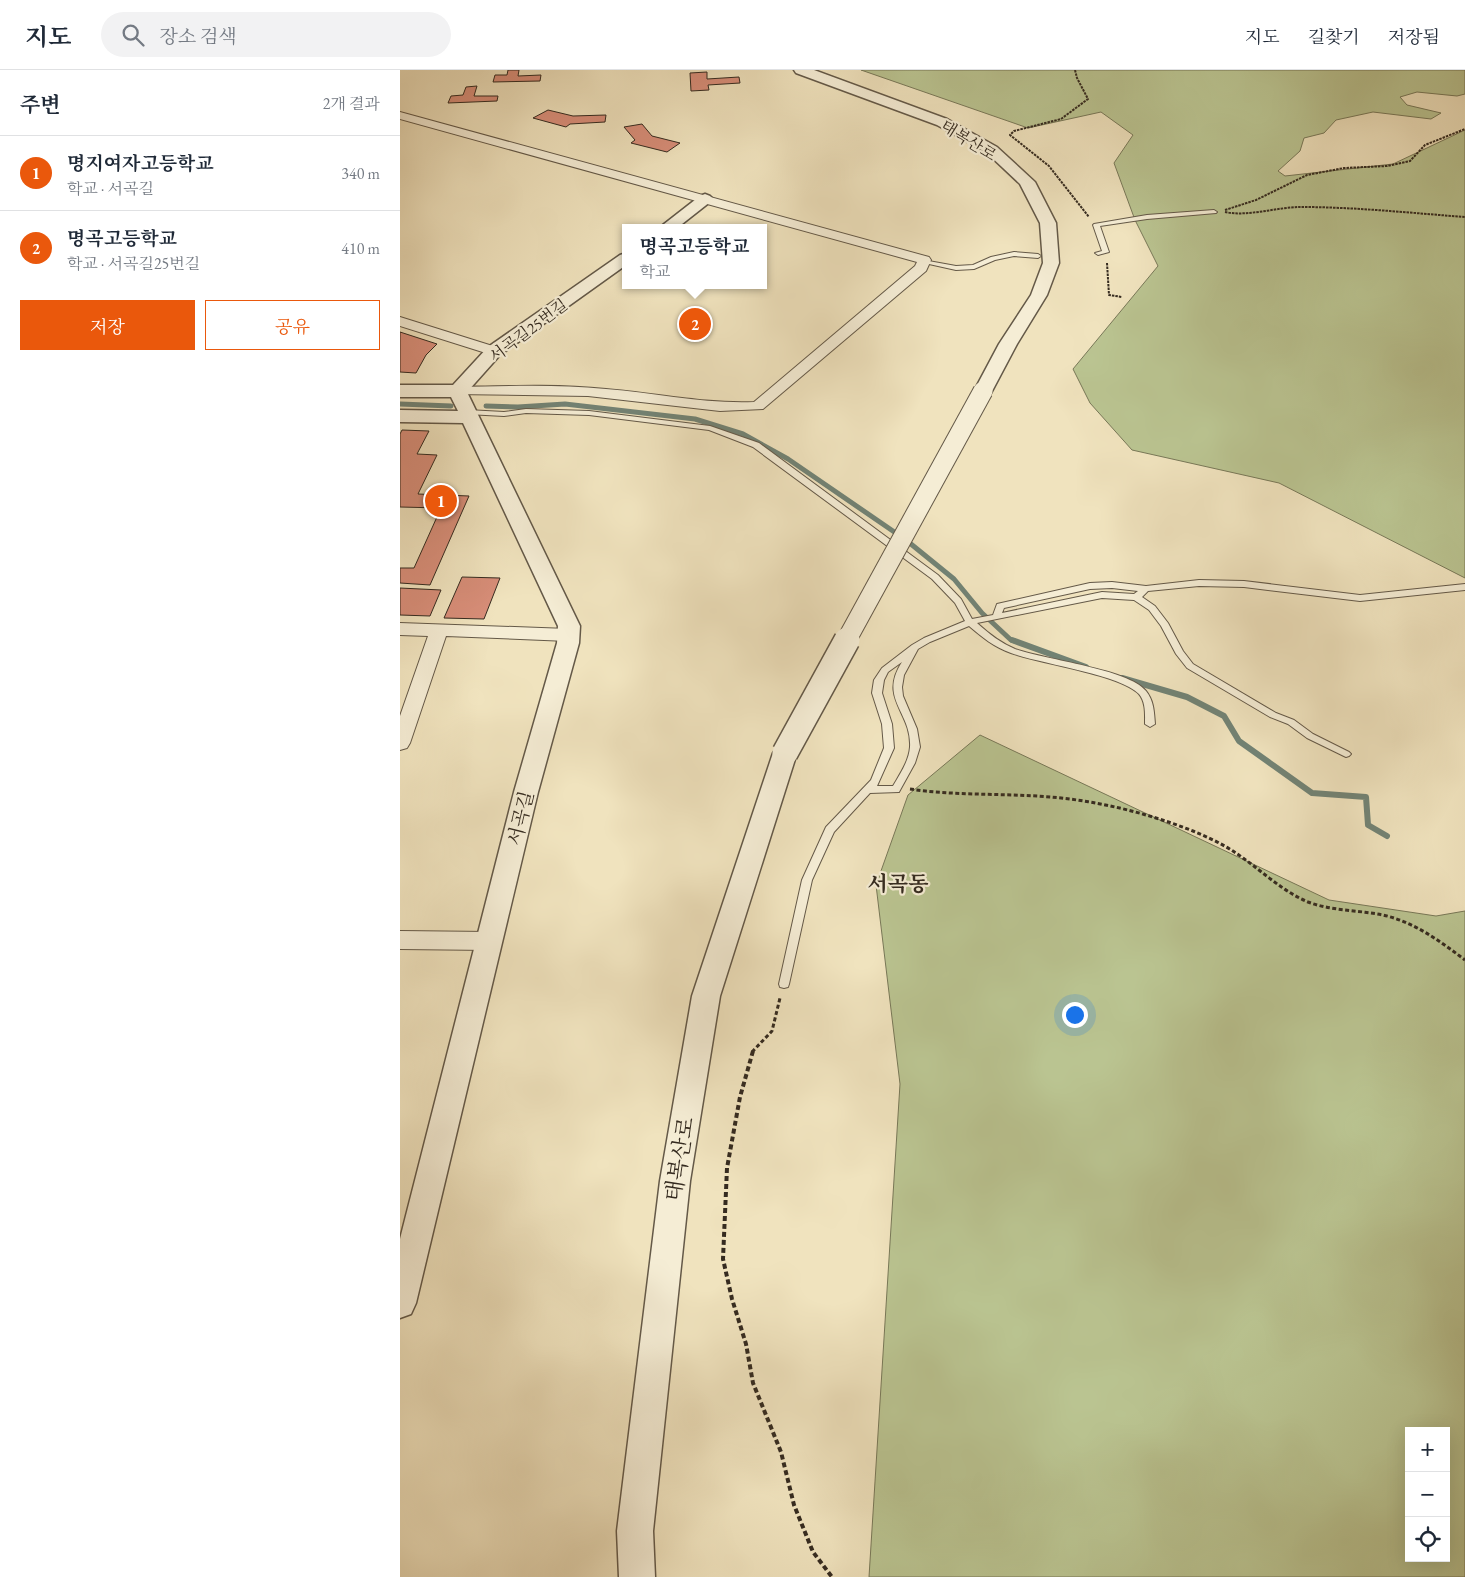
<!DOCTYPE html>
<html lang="ko">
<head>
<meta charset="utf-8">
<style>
	:root { --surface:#fff; --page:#f2f2f3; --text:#1f2937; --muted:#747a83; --line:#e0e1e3; --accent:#ea580c }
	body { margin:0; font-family:"EB Garamond","Noto Serif KR",serif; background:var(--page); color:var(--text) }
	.controls { position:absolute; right:15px; bottom:15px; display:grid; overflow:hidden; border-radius:0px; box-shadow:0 5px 20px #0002 }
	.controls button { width:45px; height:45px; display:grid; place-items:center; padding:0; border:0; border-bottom:1px solid var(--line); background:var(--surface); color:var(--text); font:25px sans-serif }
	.you { position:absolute; left:674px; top:944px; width:18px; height:18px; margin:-12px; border:4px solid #fff; border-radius:50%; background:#1a73e8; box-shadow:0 0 0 8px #1a73e833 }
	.badge { display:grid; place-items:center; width:32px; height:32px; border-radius:50%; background:var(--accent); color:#fff; font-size:16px; font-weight:700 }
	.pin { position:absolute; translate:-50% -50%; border:2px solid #fff; box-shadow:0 1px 5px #0006 }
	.popup { position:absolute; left:222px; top:154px; width:145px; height:65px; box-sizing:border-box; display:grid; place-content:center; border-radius:0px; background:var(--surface); filter:drop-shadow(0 1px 4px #0005); font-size:16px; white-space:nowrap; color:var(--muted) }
	.popup b { font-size:19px; color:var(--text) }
	.popup::after { content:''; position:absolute; left:50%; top:100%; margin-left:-10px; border:10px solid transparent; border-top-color:var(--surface) }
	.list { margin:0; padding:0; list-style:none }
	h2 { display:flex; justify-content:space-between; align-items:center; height:65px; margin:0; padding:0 20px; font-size:21px }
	h2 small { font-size:16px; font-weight:400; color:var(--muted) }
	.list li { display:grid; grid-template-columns:32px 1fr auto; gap:15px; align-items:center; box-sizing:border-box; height:75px; padding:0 20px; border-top:1px solid var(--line) }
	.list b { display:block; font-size:19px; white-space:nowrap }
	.list p { margin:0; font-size:16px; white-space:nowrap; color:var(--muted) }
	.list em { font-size:16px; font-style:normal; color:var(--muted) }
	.actions { display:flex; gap:10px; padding:15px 20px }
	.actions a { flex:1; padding:11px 0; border:1px solid var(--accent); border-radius:0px; text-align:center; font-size:18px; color:var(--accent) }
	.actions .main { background:var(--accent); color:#fff }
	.icon { flex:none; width:28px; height:28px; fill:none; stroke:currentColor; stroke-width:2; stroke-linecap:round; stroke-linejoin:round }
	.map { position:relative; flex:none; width:1065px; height:1507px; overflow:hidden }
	header { display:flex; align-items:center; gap:30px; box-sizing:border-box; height:70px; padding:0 25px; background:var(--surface); border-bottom:1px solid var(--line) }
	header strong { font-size:24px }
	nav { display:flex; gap:28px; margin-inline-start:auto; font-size:18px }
	.search { width:350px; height:45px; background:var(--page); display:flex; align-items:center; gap:12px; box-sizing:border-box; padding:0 18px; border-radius:28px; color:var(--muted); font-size:19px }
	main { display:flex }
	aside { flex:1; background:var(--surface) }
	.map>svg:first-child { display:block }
	.green { fill:#bac491; stroke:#787858; fill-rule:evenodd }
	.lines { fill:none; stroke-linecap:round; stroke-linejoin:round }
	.stream-far1 { stroke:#728375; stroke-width:5 }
	.stream { stroke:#728375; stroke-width:6 }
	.building { fill:#d88e79; stroke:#352b20 }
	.service-casing { stroke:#645948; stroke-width:2 }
	.minor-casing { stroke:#645948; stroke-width:2 }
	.tertiary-casing { stroke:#645948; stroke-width:3 }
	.path-far2 { stroke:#352b20; stroke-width:2; stroke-dasharray:2.5 1; stroke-linecap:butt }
	.path-far1 { stroke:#352b20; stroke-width:3; stroke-dasharray:4 2.5; stroke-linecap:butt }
	.path { stroke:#352b20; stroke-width:4; stroke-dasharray:5 3; stroke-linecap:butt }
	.service { fill:#f5edd5; fill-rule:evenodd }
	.minor { fill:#f5edd5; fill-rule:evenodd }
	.tertiary { fill:#f5edd5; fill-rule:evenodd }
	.tertiary-bridge-far1-casing { stroke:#645948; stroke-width:21; stroke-linecap:butt }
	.tertiary-bridge-casing { stroke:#645948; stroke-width:28; stroke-linecap:butt }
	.tertiary-bridge-far1 { stroke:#f5edd5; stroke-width:19 }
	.tertiary-bridge { stroke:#f5edd5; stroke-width:25 }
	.labels { text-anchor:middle; stroke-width:4.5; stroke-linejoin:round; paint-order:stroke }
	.far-street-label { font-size:16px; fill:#352b20; stroke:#f5edd5 }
	.street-label { font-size:19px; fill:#352b20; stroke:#f5edd5 }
	.quarter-label { font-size:21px; font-weight:bold; fill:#352b20; stroke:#f5edd5 }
	.near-street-label { font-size:22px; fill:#352b20; stroke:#f5edd5 }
</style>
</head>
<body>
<header>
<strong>지도</strong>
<div class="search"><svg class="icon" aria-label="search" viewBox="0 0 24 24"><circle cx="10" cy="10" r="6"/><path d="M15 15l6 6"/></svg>장소 검색</div>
<nav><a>지도</a><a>길찾기</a><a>저장됨</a></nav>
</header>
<main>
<aside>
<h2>주변<small>2개 결과</small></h2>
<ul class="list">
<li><span class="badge">1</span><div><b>명지여자고등학교</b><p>학교 · 서곡길</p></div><em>340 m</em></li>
<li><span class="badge">2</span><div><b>명곡고등학교</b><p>학교 · 서곡길25번길</p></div><em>410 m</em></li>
</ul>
<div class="actions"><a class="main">저장</a><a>공유</a></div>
</aside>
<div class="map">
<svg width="1065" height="1507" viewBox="0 0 1065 1507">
	<rect width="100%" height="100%" fill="#f0e3be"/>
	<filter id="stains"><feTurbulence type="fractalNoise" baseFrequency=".004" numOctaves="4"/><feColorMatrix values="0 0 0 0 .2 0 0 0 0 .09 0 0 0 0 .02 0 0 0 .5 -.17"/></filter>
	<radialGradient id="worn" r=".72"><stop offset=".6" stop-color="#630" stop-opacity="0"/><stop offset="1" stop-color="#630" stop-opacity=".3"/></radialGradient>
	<!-- green -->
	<g class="green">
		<polygon points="461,0 1065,0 1065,24 1057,26 1017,22 1000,27 1007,35 1041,43 1031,49 973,42 936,50 924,63 904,68 900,81 878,101 885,106 993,94 1065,60 1065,508 879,413 732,380 690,333 673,299 758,196 735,150 714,93 733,65 701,42 628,58"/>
		<path d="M580 665 929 830 1036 846 1065 841V1507H469L500 1014 476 815 508 725ZM1009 1361H1046V1488H1009Z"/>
	</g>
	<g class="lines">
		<!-- stream-far1 -->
		<g class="stream-far1">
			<polyline points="0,334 51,336"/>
			<polyline points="86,336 118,337 165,334 295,349 343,364 388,389 506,470 554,509 582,543 611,570 615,571"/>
		</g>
		<!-- stream -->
		<g class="stream">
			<polyline points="612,570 686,597"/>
			<polyline points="722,608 787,627 824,646 839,671 912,723 966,727 968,755 987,766"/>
		</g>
	</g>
	<!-- building -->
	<g class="building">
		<polygon points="108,0 119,0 118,6 141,5 140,11 93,12 95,5 107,5"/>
		<polygon points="307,2 307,9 339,7 340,13 308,15 309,20 291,21 290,3"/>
		<polygon points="77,16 74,26 98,26 97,31 48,33 51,26 63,25 66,17"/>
		<polygon points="148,40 173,46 206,45 205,52 170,54 166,57 133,48"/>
		<polygon points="242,54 252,66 280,73 267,82 231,73 235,70 224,57"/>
		<polygon points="0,262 37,274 26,285 16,303 0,302"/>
		<polygon points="2,360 29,361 17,384 37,385 18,424 69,426 30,515 0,513 0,498 14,498 41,438 0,437 0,364"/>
		<polygon points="62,507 100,508 84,549 44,548"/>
		<polygon points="0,518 41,520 30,546 0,545"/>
	</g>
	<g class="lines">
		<!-- service casing -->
		<g class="service-casing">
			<g id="service">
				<polygon points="814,140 817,142 816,143 747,149 700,156 709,182 698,185 695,183 702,181 693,155 694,154 747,145"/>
				<polygon points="614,182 638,184 641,186 638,188 614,186 595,190 574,199 556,200 520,192 523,190 556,196 573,195 591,187"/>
				<path d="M126 339 189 341 310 356 359 373 538 505 561 529 572 549 593 545 597 534 690 513 712 512 746 516 799 510 844 511 960 525 1065 514V520L960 531 844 517 799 516 748 521 742 527 755 536 768 553 783 581 793 594 876 643 894 650 913 664 949 682 951 684 949 686 946 687 907 668 888 654 870 647 787 598 776 584 761 556 749 540 734 530 702 528 577 553C589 564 601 573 615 579 645 590 728 599 746 621 754 631 754 642 755 654L750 657 745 654C745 645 746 632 739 624 719 604 641 594 611 583 594 577 582 567 569 556L530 572 518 579 504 605 502 617 503 626 517 659 520 677 515 693 499 722 470 723 434 762 412 810 389 914 388 917 384 918 380 917 379 914 402 810 426 757 471 710 484 678 482 654 472 623 474 610 482 598 512 575 524 568 565 551 555 533 532 509 353 377 309 360 189 345 126 343 104 346 67 344 63 342 67 340 104 342ZM712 518 738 521 734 524 702 522 602 543 604 538 690 519ZM502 592C478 629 512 642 510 677 509 691 500 704 493 716H477L494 678 492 654 482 623 484 610 488 602Z"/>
			</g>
		</g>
		<!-- minor casing -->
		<g class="minor-casing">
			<g id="minor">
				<path d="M0 42 529 187 531 190 526 201 363 339 320 341 188 326 53 324 51 321 53 318 58 317C107 316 157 314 206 319 256 323 304 334 354 332L515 196 517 192 0 49Z"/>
				<polygon points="0,247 99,278 101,281 99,284 89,284 0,256"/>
				<polygon points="0,553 168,559 174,561 177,565 174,569 168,571 46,566 10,673 7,678 0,680 0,646 28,566 0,565"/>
				<polygon points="0,861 89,862 97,865 100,871 97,877 89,880 0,879"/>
			</g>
		</g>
		<!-- tertiary casing -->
		<g class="tertiary-casing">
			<g id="tertiary">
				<polygon points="394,0 414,0 547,49 597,77 635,112 656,153 659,193 647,225 617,274 590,325 583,327 576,325 574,321 599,274 631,225 643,193 640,153 620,114 587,83 537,55 396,3"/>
				<polygon points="305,124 310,126 313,129 310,132 277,158 259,158 300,126"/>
				<polygon points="226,183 226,195 100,285 67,322 180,556 179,573 138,722 16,1233 11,1244 0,1248 0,1169 114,722 157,573 158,556 63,353 0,352 0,340 58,341 51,327 0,327 0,315 53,315 88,277 220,185"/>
				<polygon points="385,674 393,677 397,683 320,926 290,1111 253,1461 255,1507 219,1507 217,1461 260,1111 292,926 373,683 377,677"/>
			</g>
		</g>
		<!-- path-far2 -->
		<g class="path-far2">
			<polyline points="675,0 677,8 688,29 661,49 614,61 610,65 649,96 689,147"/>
			<polyline points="825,140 856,130 907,105 944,98 987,96 1010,91 1025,75 1065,59"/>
			<path d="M825 142C848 147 877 137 901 137 955 137 1011 143 1065 147"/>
			<polyline points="707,193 709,225 722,227"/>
		</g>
		<!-- path-far1 -->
		<g class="path-far1">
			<path d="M510 719C556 726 603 723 650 727 699 731 747 743 793 761 810 768 827 776 843 788 864 803 884 822 908 832 932 841 958 840 983 845 1014 852 1040 871 1065 890"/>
			<polyline points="352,982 372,961 380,928"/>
		</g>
		<!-- path -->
		<polyline class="path" points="353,981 340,1027 327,1098 323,1189 332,1229 346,1274 353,1313 381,1382 394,1435 413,1482 432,1507"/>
		<!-- service -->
		<use href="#service" class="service"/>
		<!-- minor -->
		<use href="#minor" class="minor"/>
		<!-- tertiary -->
		<use href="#tertiary" class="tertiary"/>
		<!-- tertiary-bridge-far1 casing -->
		<g class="tertiary-bridge-far1-casing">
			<polyline id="tertiary-bridge-far1" points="446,571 583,321"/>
		</g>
		<!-- tertiary-bridge casing -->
		<g class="tertiary-bridge-casing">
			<polyline id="tertiary-bridge" points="385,683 447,570"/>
		</g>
		<!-- tertiary-bridge-far1 -->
		<use href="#tertiary-bridge-far1" class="tertiary-bridge-far1"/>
		<!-- tertiary-bridge -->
		<use href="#tertiary-bridge" class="tertiary-bridge"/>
	</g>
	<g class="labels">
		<!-- far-street labels -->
		<g class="far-street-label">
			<text transform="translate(569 70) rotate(32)" y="6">태복산로</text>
			<text transform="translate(128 260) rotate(-37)" y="6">서곡길25번길</text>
		</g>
		<!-- street labels -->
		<g class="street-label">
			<text transform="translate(120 748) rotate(-76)" y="7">서곡길</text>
		</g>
		<!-- quarter labels -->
		<g class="quarter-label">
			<text x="498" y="821">서곡동</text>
		</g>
		<!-- near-street labels -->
		<g class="near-street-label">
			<text transform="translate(279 1089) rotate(-81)" y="8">태복산로</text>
		</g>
	</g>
	<rect width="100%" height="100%" filter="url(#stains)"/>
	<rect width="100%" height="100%" fill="url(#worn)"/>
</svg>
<div class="controls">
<button>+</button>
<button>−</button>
<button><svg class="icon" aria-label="locate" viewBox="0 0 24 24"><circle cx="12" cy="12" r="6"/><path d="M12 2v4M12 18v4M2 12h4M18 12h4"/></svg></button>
</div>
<div class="you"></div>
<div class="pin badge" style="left:41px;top:431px">1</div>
<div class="pin badge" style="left:295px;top:254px">2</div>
<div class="popup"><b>명곡고등학교</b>학교</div>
</div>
</main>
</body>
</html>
